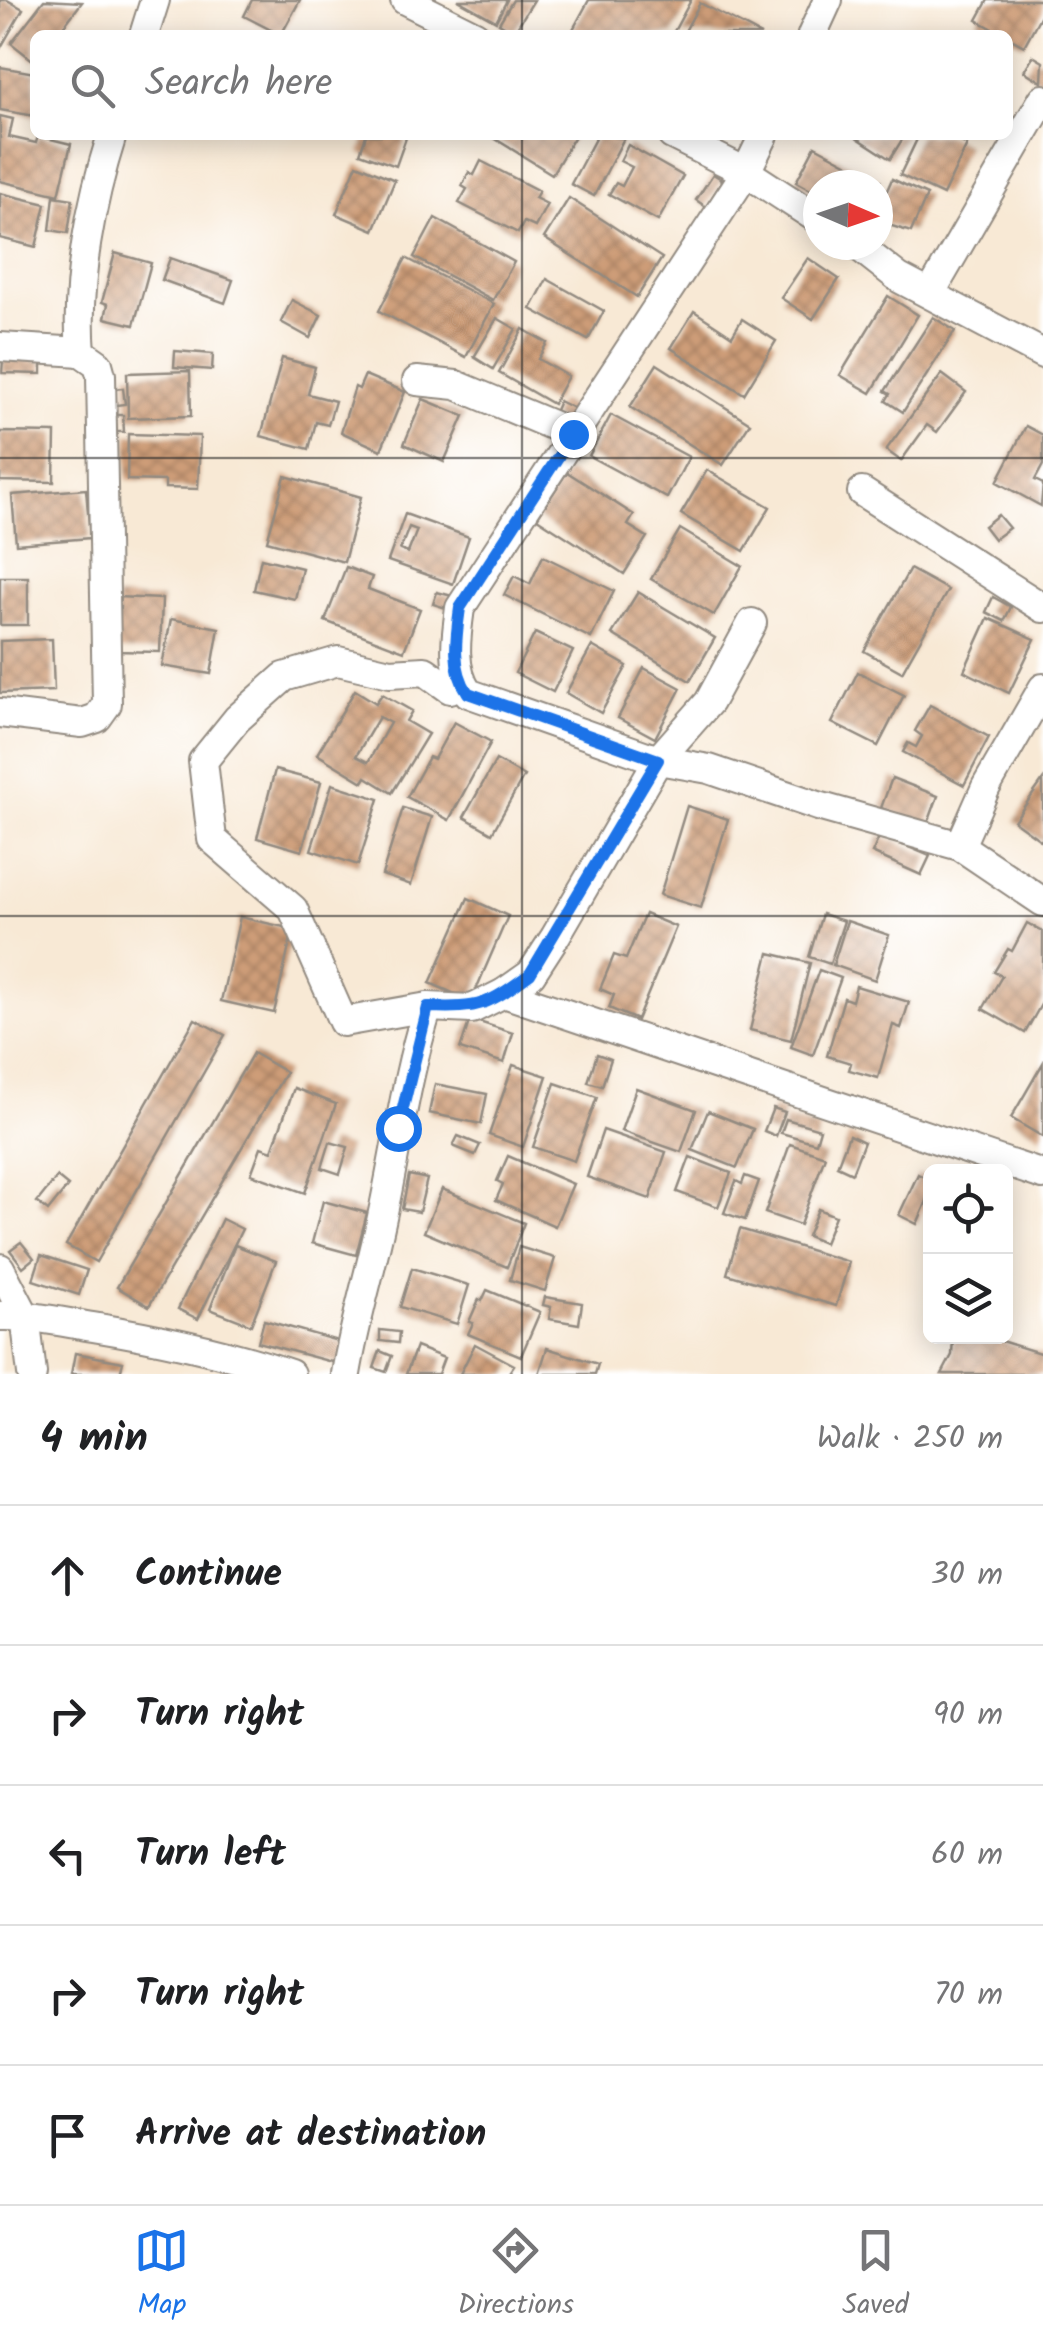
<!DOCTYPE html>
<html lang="en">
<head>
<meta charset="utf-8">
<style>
	:root { --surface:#fff; --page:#f2f2f2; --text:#202124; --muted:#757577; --line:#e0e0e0; --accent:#1a73e8 }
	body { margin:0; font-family:Kalam,sans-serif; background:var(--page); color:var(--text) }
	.controls { position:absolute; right:30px; bottom:30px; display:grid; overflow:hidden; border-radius:15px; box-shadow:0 5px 25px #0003 }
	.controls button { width:90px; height:90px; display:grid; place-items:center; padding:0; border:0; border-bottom:2px solid var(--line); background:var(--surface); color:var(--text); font:50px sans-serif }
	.compass { position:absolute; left:803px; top:170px; width:90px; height:90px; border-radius:50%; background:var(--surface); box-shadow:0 5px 25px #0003; rotate:92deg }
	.stop { position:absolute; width:30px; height:30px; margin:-22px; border:8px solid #1a73e8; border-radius:50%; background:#fff }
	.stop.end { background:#1a73e8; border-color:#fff; box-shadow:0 2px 10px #0008 }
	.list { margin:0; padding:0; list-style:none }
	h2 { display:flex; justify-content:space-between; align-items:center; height:130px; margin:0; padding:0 40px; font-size:42px }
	h2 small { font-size:32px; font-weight:400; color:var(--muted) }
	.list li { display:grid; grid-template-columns:65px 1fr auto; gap:30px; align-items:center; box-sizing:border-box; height:140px; padding:0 40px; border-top:2px solid var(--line) }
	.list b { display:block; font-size:38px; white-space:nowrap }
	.list em { font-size:32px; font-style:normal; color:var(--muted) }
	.icon { flex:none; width:55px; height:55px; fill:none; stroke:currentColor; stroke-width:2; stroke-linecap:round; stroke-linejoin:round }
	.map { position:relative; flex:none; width:1043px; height:1374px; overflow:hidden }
	.search { position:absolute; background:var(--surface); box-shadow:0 5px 25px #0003; left:30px; right:30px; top:30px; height:110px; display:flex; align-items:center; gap:25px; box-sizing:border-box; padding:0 35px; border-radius:15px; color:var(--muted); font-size:38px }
	.sheet { height:830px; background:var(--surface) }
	nav { display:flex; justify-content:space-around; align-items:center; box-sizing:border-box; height:140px; border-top:2px solid var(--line); background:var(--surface); font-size:28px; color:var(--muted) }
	nav a { display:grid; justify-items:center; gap:5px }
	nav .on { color:var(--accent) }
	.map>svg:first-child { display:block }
	.building { fill:url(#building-cross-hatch); fill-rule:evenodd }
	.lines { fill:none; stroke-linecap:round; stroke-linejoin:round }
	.minor-casing { stroke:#928a80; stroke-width:32 }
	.minor { stroke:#fff; stroke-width:28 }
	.route { stroke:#1a73e8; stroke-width:12 }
	.grid { fill:none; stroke:#2b2b2b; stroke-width:2.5; stroke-opacity:0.55 }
</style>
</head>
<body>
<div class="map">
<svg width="1043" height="1374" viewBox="0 0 1043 1374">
	<defs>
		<pattern id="building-cross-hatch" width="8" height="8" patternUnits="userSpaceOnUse" patternTransform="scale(2.5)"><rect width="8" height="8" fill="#ce9d78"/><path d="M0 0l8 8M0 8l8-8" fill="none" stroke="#a78063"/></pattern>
	</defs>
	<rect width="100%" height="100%" fill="#fff"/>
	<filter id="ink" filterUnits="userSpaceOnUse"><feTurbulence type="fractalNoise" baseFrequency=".01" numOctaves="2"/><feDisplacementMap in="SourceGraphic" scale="20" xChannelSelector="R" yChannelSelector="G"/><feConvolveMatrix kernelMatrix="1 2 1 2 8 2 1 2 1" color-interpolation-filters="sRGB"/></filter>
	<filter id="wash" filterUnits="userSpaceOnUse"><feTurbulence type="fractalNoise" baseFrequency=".0048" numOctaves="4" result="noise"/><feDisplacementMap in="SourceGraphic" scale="40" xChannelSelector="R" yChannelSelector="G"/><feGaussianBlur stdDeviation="2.25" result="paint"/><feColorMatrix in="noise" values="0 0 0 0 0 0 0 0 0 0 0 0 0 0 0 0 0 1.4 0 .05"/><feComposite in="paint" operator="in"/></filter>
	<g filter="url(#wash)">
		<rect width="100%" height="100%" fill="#f8e9d5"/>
		<g id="blocks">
			<!-- building -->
			<g class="building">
				<polygon points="0,0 7,0 23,9 0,49"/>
				<polygon points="44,0 82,2 57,35 35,35 35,62 11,43"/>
				<polygon points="252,0 300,0 281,35 244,16"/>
				<polygon points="458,0 507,0 496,21"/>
				<polygon points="513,0 534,0 514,32 499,23"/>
				<polygon points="589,0 691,0 672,35 570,35"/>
				<polygon points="988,0 1043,0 1043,11 1024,46 977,20"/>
				<polygon points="700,3 761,35 683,35"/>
				<polygon points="1033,56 1043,62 1042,82 1024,71"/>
				<polygon points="0,67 35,73 35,116 0,110"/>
				<polygon points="0,116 13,119 9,137 36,143 38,136 71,144 59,195 0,181"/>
				<polygon points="366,135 407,135 396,166 360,153"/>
				<polygon points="489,135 573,135 575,136 552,174"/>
				<polygon points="597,135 624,138 594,196 571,184"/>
				<polygon points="853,135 905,135 890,159"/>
				<polygon points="919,135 947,135 967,145 943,195 900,175"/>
				<polygon points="628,145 683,176 658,221 609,194 616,183 622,186 632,167 620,161"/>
				<polygon points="815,146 880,181 878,185 818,185 818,194 796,182"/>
				<polygon points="481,161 539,191 535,198 547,204 535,227 524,222 518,233 459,203 467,189 462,186 469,172 474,175"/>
				<polygon points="357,164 395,180 374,230 336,214"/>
				<polygon points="713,174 723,180 706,207 696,200"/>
				<polygon points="892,179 927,195 911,232 879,222 878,211"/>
				<polygon points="0,193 46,204 36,247 0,238"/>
				<polygon points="54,196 73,199 68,233 50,230"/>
				<polygon points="569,198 662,258 637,297 544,238"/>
				<polygon points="435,218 514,262 493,300 414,257"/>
				<polygon points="115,253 151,263 134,325 105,318 108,304 102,302"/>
				<polygon points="170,258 233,280 225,303 162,280"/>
				<polygon points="406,258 494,304 466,357 379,311"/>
				<polygon points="808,258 839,279 813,319 781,298"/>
				<polygon points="547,279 604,311 588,340 531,309"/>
				<polygon points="888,296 918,315 871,393 840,375"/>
				<polygon points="292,300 321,315 310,338 281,322"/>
				<polygon points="694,311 732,336 742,319 776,341 744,394 671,348"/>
				<polygon points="933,317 955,331 903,412 886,401 890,394 885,391"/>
				<polygon points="497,318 516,329 493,369 474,357"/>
				<polygon points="523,329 547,343 538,359 568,376 553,404 499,373"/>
				<polygon points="175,351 213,354 212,370 174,367"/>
				<polygon points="282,358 315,367 308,394 335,401 328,425 316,422 309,449 261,436"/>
				<polygon points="3,359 42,361 42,374 2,373"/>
				<polygon points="657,364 750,423 723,465 630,407"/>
				<polygon points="190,371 191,416 128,418 127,373"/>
				<polygon points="942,374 966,392 937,432 927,425 901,461 886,450"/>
				<polygon points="365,375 405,392 381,450 341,432 355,387 359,389"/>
				<polygon points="123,388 125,404 107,406 106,390"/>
				<polygon points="423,399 464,416 444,462 404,444"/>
				<polygon points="559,401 575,409 568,424 552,417"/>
				<polygon points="107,415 123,415 124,432 107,432"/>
				<polygon points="611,415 689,457 667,498 589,456"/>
				<polygon points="1026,426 1043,435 1043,465 1035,480 1043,484 1041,506 997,482"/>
				<polygon points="0,432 55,433 54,482 0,481"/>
				<polygon points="128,434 200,436 198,489 165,488 165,481 127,480"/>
				<polygon points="707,470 770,507 744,551 681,514"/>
				<polygon points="567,472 634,515 628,525 647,537 624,574 537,518"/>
				<polygon points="285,476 361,497 344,562 267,541"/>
				<polygon points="86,489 90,538 16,544 12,495"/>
				<path d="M405 514 469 537 453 584 388 561ZM409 527 417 530 408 553 400 550Z"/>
				<polygon points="998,515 1009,528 994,539 984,526"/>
				<polygon points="680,529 742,566 714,615 651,579"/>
				<polygon points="543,556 614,591 591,638 504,595 514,576 530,584"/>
				<polygon points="261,558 302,568 295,599 254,590"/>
				<polygon points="346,567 372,577 368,589 420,609 404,651 325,621"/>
				<polygon points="910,569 948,590 902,672 864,651"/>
				<rect x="0" y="577" width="28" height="48"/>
				<polygon points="437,592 452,596 449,609 433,604"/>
				<polygon points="638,592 715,638 690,681 612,634"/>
				<polygon points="117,597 162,599 160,652 115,651"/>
				<polygon points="993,597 1011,607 1004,621 986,612"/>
				<polygon points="988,618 1035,639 1009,693 964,671"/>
				<polygon points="171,619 219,628 211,674 162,666"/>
				<polygon points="535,633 573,651 553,692 515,673"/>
				<polygon points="52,639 54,691 0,693 0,641"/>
				<polygon points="592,646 627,666 601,713 566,693"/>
				<polygon points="644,668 681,688 655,738 618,718"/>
				<polygon points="858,672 904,695 878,746 832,723"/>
				<path d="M355 690 376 703 382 694 412 711 406 721 428 734 392 793 366 777 363 782 317 754ZM379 717 390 723 368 762 356 756Z"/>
				<polygon points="930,705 989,737 964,785 903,752 908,743 916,747 922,736 915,731"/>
				<polygon points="454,722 491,742 449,820 407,797 429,757 434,759"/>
				<polygon points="496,760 524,776 492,833 464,817"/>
				<polygon points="275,770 321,782 302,851 257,838"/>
				<polygon points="892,778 938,796 927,826 881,808"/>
				<polygon points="1043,780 1043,842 1014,821"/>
				<polygon points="332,784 379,799 358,865 311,850"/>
				<polygon points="687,806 728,819 701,908 660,895"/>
				<polygon points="403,808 432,817 411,885 382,875"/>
				<polygon points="880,835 930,856 921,875 872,853"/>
				<polygon points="468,898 508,916 471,1001 430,983"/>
				<polygon points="645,914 676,927 637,1020 609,1008 614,995 600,989 614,955 626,959"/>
				<polygon points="822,914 844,921 830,964 809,957"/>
				<polygon points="240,917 293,929 274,1013 221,1001"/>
				<polygon points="847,921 889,935 875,980 833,965"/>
				<polygon points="1027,923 1043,932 1043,1001 1025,1033 983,1009 1002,976 994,972 1008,949 1012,951"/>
				<polygon points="769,953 810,963 791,1040 750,1030"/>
				<polygon points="819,970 841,978 813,1055 791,1047"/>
				<polygon points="856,986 909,1002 901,1028 893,1025 878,1078 849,1070 851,1063 827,1056 844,998 852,1001"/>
				<polygon points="195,1019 225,1035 96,1262 66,1245"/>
				<polygon points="470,1019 513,1033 504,1063 460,1049"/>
				<polygon points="253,1053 286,1072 149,1306 117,1287"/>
				<polygon points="597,1054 611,1059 602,1086 588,1082"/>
				<polygon points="1043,1063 1043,1137 1011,1118"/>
				<polygon points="513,1065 547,1076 523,1147 489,1135"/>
				<polygon points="555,1083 597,1097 574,1161 533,1147"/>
				<polygon points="435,1084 487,1094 481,1124 429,1113"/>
				<polygon points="294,1088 336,1104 305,1193 251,1174 261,1147 272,1151"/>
				<polygon points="636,1088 696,1110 681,1152 621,1131"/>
				<polygon points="773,1108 785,1112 776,1136 764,1131"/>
				<polygon points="708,1111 753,1129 737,1168 692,1150"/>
				<polygon points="786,1119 820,1129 816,1143 781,1133"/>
				<polygon points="603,1130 666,1152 650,1199 587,1177"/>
				<polygon points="849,1135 864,1142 852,1173 837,1166"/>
				<polygon points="458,1136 480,1145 475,1155 453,1146"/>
				<polygon points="330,1142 348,1147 340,1174 322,1168"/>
				<polygon points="790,1144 825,1156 800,1225 765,1213"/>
				<polygon points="508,1156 573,1184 555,1226 496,1200 503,1184 497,1181"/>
				<polygon points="690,1157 731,1173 718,1207 677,1192"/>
				<polygon points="918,1174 930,1180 930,1194 917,1224 899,1215"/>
				<polygon points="409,1175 427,1179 419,1212 402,1209"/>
				<polygon points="745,1176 759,1181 745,1220 724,1213 736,1181 742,1184"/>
				<polygon points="57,1177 68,1186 48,1211 37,1202"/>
				<polygon points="442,1189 524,1223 507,1267 424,1232"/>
				<polygon points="323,1201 367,1213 356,1255 312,1243"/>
				<polygon points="818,1209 835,1216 824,1243 807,1236"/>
				<polygon points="222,1219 242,1229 198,1319 178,1309"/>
				<polygon points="740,1229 849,1262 836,1306 727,1274"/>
				<polygon points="21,1242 34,1258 23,1267 10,1250"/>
				<polygon points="235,1245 276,1261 251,1325 210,1309"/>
				<polygon points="519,1247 555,1258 545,1291 510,1280"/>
				<polygon points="41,1255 87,1270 79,1295 33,1280"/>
				<polygon points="412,1268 469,1285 457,1324 400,1307"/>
				<polygon points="487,1290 540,1312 521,1356 468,1334 473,1323 469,1322 479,1299 482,1301"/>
				<polygon points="545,1297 582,1303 579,1324 549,1319 551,1307 543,1305"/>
				<polygon points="264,1320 345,1343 339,1364 258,1342"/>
				<polygon points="380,1330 399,1332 398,1343 380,1341"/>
				<polygon points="953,1336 985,1336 1043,1354 1043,1374 942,1374 952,1355"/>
				<polygon points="475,1344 514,1365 508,1374 460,1374"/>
				<polygon points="416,1347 444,1358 438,1374 406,1374"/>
				<polygon points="547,1348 598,1364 595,1374 539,1374"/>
				<polygon points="380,1351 392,1356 386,1372 374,1368"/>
				<polygon points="75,1353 123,1362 120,1374 71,1374"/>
			</g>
		</g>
	</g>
	<g filter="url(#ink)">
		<use href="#blocks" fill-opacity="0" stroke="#928a80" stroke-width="2.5"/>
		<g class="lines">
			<!-- minor casing -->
			<g class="minor-casing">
				<g id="minor">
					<polyline points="405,0 475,35"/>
					<polyline points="144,35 155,0"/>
					<polyline points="812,35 828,0"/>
					<polyline points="672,135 746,172 818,219"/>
					<path d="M764 135 746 172 460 608C456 637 451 668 468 693L658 760 709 769 818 806 960 846 1043 902"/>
					<polyline points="857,245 899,278 1043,354"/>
					<polyline points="930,294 1043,99"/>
					<polyline points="0,347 81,352"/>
					<polyline points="417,381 456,385 573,434"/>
					<polyline points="862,492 1043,608"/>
					<polyline points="458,678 450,689 425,671 390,673 338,661 284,677 237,719 203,761 212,839 293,909 343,1022 428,1007 472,1009 504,993 531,974 555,937 658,760 709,702 752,623"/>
					<path d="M0 713 82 723 97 718 107 704 101 375 98 364 81 352C75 283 91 201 112 135"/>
					<polyline points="960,846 986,787 1043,688"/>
					<polyline points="504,993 1043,1175"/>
					<polyline points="0,1268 25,1316 32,1374"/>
					<path d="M0 1316C32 1315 62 1322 93 1327 160 1338 226 1352 290 1374"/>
					<path d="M346 1374C355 1320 371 1270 382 1217 397 1147 406 1076 428 1007"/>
				</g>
			</g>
			<!-- minor -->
			<use href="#minor" class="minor"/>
		</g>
	</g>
	<g class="lines" filter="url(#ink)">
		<!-- route -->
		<path class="route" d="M398 1128 428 1007C481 1009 488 1005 530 974L658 760 468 693C451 668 456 637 460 608L573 434"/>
	</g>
	<!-- grid -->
	<path class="grid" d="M522 0V35M522 135V1374M0 458H1043M0 916H1043"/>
</svg>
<div class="controls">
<button><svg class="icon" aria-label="locate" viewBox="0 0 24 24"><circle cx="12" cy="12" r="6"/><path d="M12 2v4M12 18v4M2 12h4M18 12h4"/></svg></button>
<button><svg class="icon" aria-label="layers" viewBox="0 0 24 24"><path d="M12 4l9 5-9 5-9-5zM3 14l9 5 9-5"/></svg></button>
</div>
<svg class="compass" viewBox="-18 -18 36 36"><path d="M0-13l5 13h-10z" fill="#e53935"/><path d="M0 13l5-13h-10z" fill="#757577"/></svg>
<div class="stop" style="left:398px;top:1128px"></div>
<div class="stop end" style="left:573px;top:434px"></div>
<div class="search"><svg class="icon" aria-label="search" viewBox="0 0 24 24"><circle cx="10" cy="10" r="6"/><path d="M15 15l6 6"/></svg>Search here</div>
</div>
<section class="sheet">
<h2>4 min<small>Walk · 250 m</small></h2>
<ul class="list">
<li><svg class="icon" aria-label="ahead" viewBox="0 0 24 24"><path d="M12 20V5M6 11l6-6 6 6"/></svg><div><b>Continue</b></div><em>30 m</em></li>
<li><svg class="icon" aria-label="right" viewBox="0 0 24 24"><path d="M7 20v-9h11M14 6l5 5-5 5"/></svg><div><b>Turn right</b></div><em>90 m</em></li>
<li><svg class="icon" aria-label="left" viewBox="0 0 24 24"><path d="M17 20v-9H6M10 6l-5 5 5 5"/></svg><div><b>Turn left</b></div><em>60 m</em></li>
<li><svg class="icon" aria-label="right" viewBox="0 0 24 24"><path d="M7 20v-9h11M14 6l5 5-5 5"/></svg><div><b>Turn right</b></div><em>70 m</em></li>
<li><svg class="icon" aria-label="arrive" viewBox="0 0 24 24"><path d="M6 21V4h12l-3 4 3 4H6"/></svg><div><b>Arrive at destination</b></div></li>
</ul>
</section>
<nav>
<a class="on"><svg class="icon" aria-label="map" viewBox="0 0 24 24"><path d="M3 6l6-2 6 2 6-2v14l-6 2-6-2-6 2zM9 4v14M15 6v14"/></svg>Map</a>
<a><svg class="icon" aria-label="directions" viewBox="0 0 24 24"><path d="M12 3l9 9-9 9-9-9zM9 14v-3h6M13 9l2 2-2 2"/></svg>Directions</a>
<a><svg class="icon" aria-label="saved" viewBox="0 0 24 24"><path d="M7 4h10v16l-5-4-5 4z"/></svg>Saved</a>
</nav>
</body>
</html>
